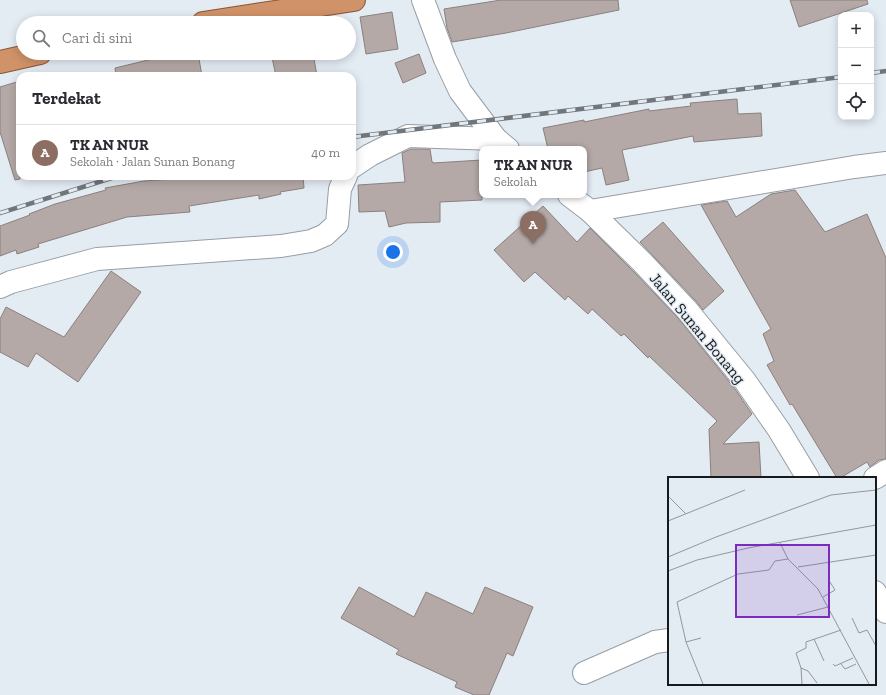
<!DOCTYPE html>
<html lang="id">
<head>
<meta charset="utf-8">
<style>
	:root { --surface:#fff; --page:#f7f7f7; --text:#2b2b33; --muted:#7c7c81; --line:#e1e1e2; --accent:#aa40a2 }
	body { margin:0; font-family:"Zilla Slab",serif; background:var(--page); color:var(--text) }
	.controls { position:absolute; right:12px; top:12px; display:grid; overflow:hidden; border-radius:8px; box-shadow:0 2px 10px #0003 }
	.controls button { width:36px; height:36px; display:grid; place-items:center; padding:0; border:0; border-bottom:1px solid var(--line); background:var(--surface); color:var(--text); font:20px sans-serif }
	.you { position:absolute; left:393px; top:252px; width:14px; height:14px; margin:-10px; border:3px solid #fff; border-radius:50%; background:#1a73e8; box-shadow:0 0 0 6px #1a73e833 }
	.badge { display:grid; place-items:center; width:26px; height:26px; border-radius:50%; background:var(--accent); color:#fff; font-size:13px; font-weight:700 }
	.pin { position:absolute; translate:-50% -33px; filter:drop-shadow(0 1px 2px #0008) }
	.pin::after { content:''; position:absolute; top:21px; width:14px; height:12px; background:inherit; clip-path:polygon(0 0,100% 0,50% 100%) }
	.popup { position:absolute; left:479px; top:146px; width:108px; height:52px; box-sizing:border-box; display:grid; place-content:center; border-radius:8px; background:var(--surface); filter:drop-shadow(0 1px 3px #0005); font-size:13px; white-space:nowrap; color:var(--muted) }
	.popup b { font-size:15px; color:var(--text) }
	.popup::after { content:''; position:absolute; left:50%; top:100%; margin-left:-8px; border:8px solid transparent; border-top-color:var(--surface) }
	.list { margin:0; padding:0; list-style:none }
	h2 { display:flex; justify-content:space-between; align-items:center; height:52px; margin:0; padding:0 16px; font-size:17px }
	h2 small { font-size:13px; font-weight:400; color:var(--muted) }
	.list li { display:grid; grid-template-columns:26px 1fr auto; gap:12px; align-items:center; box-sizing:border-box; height:56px; padding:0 16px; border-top:1px solid var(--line) }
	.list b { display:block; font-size:15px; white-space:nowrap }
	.list p { margin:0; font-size:13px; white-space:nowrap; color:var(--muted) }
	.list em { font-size:13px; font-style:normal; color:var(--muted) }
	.icon { flex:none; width:22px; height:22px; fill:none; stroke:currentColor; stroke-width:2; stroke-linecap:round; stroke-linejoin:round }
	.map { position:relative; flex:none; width:886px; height:695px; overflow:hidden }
	.search { position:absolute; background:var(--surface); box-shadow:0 2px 10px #0003; left:16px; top:16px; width:340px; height:44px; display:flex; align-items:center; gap:10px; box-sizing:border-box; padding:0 14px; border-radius:22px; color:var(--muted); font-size:15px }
	.panel { position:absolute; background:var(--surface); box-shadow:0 2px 10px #0003; left:16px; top:72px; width:340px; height:108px; border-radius:12px }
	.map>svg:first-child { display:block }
	.building { fill:#b4a9a7; stroke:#8b807e }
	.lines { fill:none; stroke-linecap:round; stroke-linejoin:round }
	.minor-casing { stroke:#979ea6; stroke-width:24 }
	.trunk-casing { stroke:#885635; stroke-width:24 }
	.minor { stroke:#fff; stroke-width:22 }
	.trunk { stroke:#d09268; stroke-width:22 }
	.rail-casing { stroke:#71767b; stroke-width:4.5 }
	.rail { stroke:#e3ebf3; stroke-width:3; stroke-dasharray:9; stroke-linecap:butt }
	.labels { text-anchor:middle; stroke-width:3; stroke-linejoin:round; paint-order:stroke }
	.street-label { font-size:16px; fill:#171a1c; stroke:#e3ebf3 }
	.inset-road { fill:none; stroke:#91979d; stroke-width:1 }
	.view { fill:#7b2cbf; fill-opacity:0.15; stroke:#7b2cbf; stroke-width:2 }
	.inset-edge { fill:none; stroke:#171a1c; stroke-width:2 }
</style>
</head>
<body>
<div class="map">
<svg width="886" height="695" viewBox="0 0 886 695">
	<rect width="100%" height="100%" fill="#e3ebf3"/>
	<!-- building -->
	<g class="building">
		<polygon points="501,0 618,0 619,10 506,33 452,42 447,28 444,9"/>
		<polygon points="790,0 867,0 868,4 799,27"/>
		<polygon points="392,12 398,49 366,54 360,17"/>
		<polygon points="177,53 198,53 202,76 116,76 115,68"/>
		<polygon points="271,53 313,53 317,76 276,76"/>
		<polygon points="419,54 426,73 403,83 395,63"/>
		<polygon points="20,81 20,179 15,180 0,132 0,87"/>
		<polygon points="737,99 738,114 761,113 762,136 694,142 693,136 622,150 629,180 606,185 602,168 584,172 584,149 548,149 543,128 584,120 584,122 649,109 649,111 691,106 690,103"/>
		<polygon points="411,149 430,149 432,162 433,162 433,163 482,160 482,200 440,202 440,222 406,223 389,227 385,211 359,212 358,185 405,182 402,153"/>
		<polygon points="217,176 303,176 304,188 280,192 281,194 259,199 259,195 189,206 190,212 127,217 38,244 39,247 17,254 16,250 0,256 0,226 30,215 29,214 55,204 106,190 105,188 144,181"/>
		<polygon points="795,190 825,232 867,214 886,258 886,459 879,460 870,467 867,462 840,478 837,478 792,404 790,405 767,365 774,361 763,334 771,329 701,205 727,201 736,217 771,194"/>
		<polygon points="543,206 577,242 590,228 633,271 678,318 735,389 752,414 723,444 759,442 761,478 711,478 709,429 717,421 649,356 648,358 624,334 621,336 592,309 588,314 568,296 565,300 535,272 524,282 494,250"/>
		<polygon points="663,222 724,291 703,310 696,301 640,242"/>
		<polygon points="111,271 141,292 78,382 36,353 28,367 0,352 0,319 6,307 64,337"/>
		<polygon points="359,587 414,617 426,592 473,614 485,587 533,607 513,656 507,653 489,695 474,695 455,687 457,682 396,654 399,650 341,618"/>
	</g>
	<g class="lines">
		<!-- minor casing -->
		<g class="minor-casing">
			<g id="minor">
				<polyline points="423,0 445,59 460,91 496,139 508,149"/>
				<polyline points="352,167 370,155 408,136 496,139"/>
				<polyline points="569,195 590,211 642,262 687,310 745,381 779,430 808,478"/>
				<polyline points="590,211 854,167 886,163"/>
				<polyline points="0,287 11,282 97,259 281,246 311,241 325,235 337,224 340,189 346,176"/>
				<polyline points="875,478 886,471"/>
				<polyline points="875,592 886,612"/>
				<polyline points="584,673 655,642 669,640"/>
			</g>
		</g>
		<!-- trunk casing -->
		<g class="trunk-casing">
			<g id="trunk">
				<polyline points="203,23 354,0"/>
				<polyline points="0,62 40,53"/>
			</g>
		</g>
		<!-- minor -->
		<use href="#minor" class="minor"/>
		<!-- trunk -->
		<use href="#trunk" class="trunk"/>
		<!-- rail casing -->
		<g class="rail-casing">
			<g id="rail">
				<polyline points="871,73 886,71"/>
				<polyline points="352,137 841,77"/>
				<polyline points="0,213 118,176"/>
			</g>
		</g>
		<!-- rail -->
		<use href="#rail" class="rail"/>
	</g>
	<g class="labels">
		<!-- street labels -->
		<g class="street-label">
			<text transform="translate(698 328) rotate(50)" y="6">Jalan Sunan Bonang</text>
		</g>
	</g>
	<!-- overview -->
	<g transform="translate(668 477)">
		<rect width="208" height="208" fill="#e3ebf3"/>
		<path class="inset-road" d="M0 19 18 37M0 44 77 13M112 66 120 82 150 112 201 207M0 80 48 60 163 18 208 13M130 90 208 78M0 94 29 83 80 71 208 48M155 120 167 113 162 105M9 125 70 97 101 93 107 84 120 82M9 125 18 165 35 207M129 138 160 130M184 141 191 156 199 153 208 169M146 162 156 184M18 165 33 161M165 187 167 189 185 181M173 187 177 192 188 187M133 191 140 194 149 206M134 207 133 191 128 176 138 171V165L173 153"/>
		<path class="view" d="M68 68H161V140H68Z"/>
		<rect width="208" height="208" class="inset-edge"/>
	</g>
</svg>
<div class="controls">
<button>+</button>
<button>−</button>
<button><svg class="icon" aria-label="locate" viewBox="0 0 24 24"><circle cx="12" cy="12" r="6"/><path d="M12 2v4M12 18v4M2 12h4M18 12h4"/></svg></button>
</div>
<div class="you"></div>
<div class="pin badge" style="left:533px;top:244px;background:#8d6e63">A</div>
<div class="popup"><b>TK AN NUR</b>Sekolah</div>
<div class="search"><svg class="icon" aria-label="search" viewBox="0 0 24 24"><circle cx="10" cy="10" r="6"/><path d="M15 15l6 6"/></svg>Cari di sini</div>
<section class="panel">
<h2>Terdekat<small></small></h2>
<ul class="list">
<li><span class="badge" style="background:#8d6e63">A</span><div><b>TK AN NUR</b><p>Sekolah · Jalan Sunan Bonang</p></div><em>40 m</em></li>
</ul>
</section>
</div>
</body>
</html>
